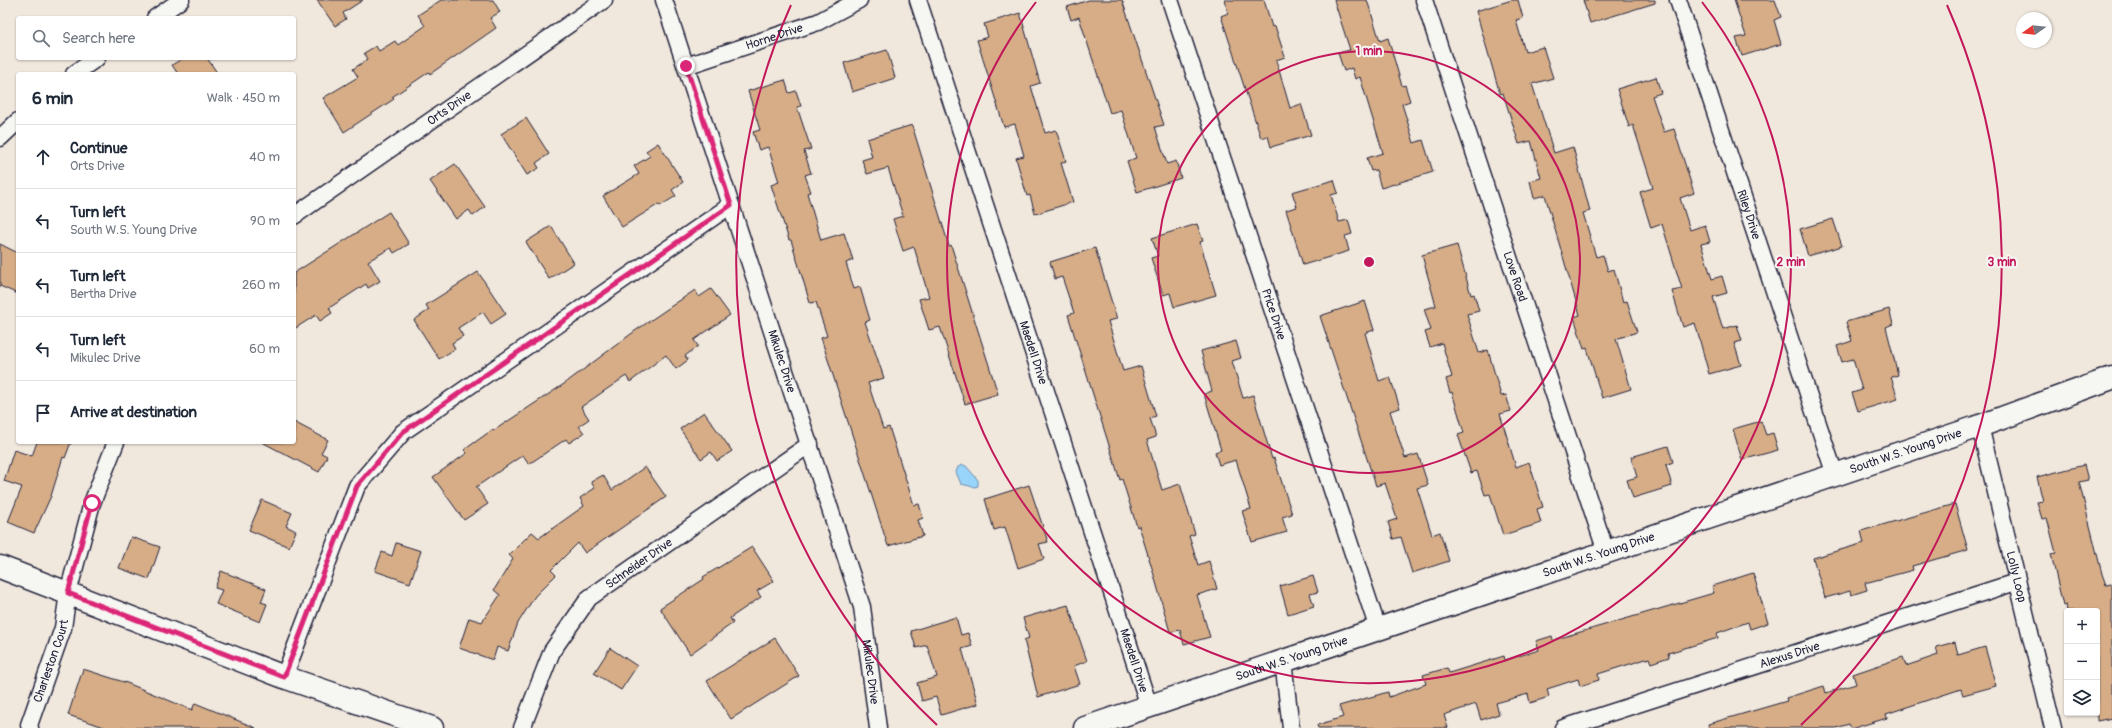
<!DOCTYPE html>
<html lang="en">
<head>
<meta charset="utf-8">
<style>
	:root { --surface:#fff; --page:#f2f2f3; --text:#1f2937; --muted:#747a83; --line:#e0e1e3 }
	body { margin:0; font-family:Pangolin,sans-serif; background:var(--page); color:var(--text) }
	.controls { position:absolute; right:12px; bottom:12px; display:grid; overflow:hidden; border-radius:4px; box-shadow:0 1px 3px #0004 }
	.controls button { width:36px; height:36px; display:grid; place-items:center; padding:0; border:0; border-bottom:1px solid var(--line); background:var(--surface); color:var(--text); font:20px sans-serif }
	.compass { position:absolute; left:2016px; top:12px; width:36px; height:36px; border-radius:50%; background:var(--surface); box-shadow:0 1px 3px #0004; rotate:255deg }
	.stop { position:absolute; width:12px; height:12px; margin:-9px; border:3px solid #db2777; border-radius:50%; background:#fff }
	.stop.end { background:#db2777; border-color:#fff; box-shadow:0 1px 4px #0008 }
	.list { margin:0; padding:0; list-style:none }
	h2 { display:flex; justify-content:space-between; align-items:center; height:52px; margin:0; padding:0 16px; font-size:17px }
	h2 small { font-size:13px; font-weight:400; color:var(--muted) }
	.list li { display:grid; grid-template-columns:26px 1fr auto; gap:12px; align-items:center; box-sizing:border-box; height:64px; padding:0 16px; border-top:1px solid var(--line) }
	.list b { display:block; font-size:15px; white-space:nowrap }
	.list p { margin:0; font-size:13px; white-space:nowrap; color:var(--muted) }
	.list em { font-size:13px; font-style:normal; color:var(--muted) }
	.icon { flex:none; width:22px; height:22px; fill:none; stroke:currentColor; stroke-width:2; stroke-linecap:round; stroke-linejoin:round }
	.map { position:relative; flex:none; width:2112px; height:728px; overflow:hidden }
	.search { position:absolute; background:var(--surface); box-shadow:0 1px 3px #0004; left:16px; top:16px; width:280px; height:44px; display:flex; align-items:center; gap:10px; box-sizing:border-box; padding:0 14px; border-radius:4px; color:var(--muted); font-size:15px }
	.panel { position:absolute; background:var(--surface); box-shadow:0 1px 3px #0004; left:16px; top:72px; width:280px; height:372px; border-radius:4px }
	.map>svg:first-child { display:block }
	.water { fill:#99d4fa; stroke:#698dae }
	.building { fill:#d6ad87; stroke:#22223b }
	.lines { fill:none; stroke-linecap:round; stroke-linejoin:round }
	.street-casing { stroke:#22223b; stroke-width:19 }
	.secondary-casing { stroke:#22223b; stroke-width:25 }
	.street { stroke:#f6f6f2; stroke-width:16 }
	.secondary { stroke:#f6f6f2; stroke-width:22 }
	.route { stroke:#db2777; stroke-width:5 }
	.ring { fill:none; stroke:#c2185b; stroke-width:2 }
	.labels { text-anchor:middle; stroke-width:4; stroke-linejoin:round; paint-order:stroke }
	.street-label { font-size:12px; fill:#22223b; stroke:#f6f6f2 }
	.centre { fill:#c2185b; stroke:#f6f6f2; stroke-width:2 }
	.ring-label { font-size:12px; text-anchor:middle; font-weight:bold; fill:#c2185b; stroke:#f6f6f2; stroke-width:4; stroke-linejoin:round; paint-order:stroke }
</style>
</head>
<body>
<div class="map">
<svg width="2112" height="728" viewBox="0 0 2112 728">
	<rect width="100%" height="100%" fill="#f0e7dd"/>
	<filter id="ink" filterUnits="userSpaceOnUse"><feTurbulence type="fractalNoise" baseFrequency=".025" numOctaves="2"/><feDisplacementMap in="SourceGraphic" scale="8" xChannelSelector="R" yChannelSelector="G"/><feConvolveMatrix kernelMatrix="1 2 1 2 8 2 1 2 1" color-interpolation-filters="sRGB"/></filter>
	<g filter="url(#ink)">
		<!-- water -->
		<polygon class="water" points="963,465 966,466 978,480 978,486 974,487 961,484 956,472 958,467"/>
		<!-- building -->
		<g class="building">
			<polygon points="317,0 363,0 343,13 346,19 335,26"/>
			<polygon points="441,0 493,0 500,12 490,18 496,28 430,74 429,72 392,97 394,99 344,132 323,98 358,77 353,69 368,59 364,53 376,46 379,51 395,41 398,45 425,26 418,15"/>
			<polygon points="1089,0 1122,0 1164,125 1155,127 1167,164 1176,161 1181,178 1137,192 1127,161 1136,158 1121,110 1110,113 1079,17 1071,20 1067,7"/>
			<polygon points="1225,0 1264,0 1272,27 1275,26 1285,57 1276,60 1290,108 1301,104 1311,135 1271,147 1268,136 1261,138 1221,16 1228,13"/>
			<polygon points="1334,0 1367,0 1380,41 1388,38 1402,86 1405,85 1410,101 1402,104 1414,143 1423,140 1433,172 1381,188 1376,170 1371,171 1367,158 1383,153 1360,77 1355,79 1352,68 1344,71 1338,53 1350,50"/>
			<polygon points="1512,0 1518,0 1523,18 1516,20 1525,52 1543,47 1553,78 1532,84 1554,153 1573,147 1590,211 1583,213 1596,257 1603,255 1608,271 1614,269 1623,302 1627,301 1637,332 1616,339 1631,389 1602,398 1587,348 1584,349 1574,317 1580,315 1545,195 1534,198 1530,181 1541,178 1531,141 1519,144 1503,93 1500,94 1476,11"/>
			<polygon points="1583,0 1655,0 1655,3 1590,23"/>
			<polygon points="1734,0 1775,0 1781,17 1774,20 1781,44 1742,56 1736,38 1746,36"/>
			<polygon points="1020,13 1040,83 1031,86 1045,133 1056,130 1066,161 1061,163 1073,202 1035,214 1030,195 1027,196 1016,158 1024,156 1015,124 1004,127 977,40 988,37 984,24"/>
			<polygon points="887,50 895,78 852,92 844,63"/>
			<polygon points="183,58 207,58 218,74 178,74 172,65"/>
			<polygon points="1656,77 1661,93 1652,96 1664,132 1674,129 1694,193 1680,198 1690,230 1705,225 1710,242 1701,244 1712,279 1722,276 1727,293 1713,297 1723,329 1737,325 1742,341 1734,343 1741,365 1709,374 1695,323 1683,327 1672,291 1682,289 1662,224 1651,228 1640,192 1653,188 1633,125 1629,127 1617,89"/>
			<polygon points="785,80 789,93 796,91 801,106 797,107 811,149 804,151 811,173 805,175 811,192 807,193 821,240 844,233 853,260 846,263 854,289 860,287 870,320 865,322 884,378 868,383 883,429 889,427 914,505 919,504 923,518 918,520 923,536 888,546 821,338 827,336 816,302 810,303 791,240 789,240 771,185 779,182 768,147 759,150 753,132 760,130 748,91"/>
			<polygon points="526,118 549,154 536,163 539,168 527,175 501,134"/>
			<polygon points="912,125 949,246 951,245 998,394 965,404 940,327 929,330 919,299 929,297 914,247 903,251 893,219 903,216 888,168 867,174 862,160 872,157 867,139"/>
			<polygon points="658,143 683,182 672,190 676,196 660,206 659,204 622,227 603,196 639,174 634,166 650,156 646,151"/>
			<polygon points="455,164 485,207 473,216 469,210 456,219 430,181"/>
			<polygon points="1334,180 1338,193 1331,195 1339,222 1348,220 1352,234 1345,236 1349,251 1303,265 1286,210 1297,207 1292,192"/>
			<polygon points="389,212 409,244 394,253 391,248 368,261 380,281 368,288 366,284 329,308 332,313 320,321 316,315 294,329 294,273"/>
			<polygon points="1833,219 1842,246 1808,256 1800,229"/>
			<polygon points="1197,224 1203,241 1200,242 1216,295 1174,307 1170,293 1163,295 1151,258 1158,256 1152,238"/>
			<polygon points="551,226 574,263 549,279 526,242"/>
			<polygon points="0,244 18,253 18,294 0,286"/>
			<polygon points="1457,245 1471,295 1474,294 1479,311 1467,314 1479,353 1488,350 1501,396 1506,395 1511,411 1500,414 1516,467 1529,462 1543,507 1537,509 1541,523 1503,535 1490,494 1485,495 1477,471 1471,473 1458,435 1464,433 1452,392 1450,393 1446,379 1452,377 1442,343 1430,347 1425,332 1431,330 1424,309 1436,306 1422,255"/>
			<polygon points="1095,248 1117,319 1108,321 1123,371 1141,366 1156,416 1150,418 1156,437 1147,440 1162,490 1180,484 1195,534 1189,536 1198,565 1209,561 1217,589 1197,595 1210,637 1184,644 1180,630 1170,632 1152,568 1139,526 1137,527 1122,479 1120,480 1068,315 1074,313 1062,277 1055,279 1050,262"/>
			<polygon points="478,272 506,314 491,324 483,312 458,328 463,336 452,343 455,349 439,359 414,320 429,310 426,305"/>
			<polygon points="711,289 730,315 694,340 698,346 685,356 688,360 676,369 666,355 630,382 626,376 581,407 589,419 579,426 584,433 569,443 566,439 529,464 523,455 476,487 488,504 464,520 433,477 467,453 464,450 492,430 493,431 564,384 635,331 695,290 699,297"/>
			<polygon points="1365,301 1374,330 1365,333 1379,381 1390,377 1400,408 1390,411 1405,458 1418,454 1428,485 1417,488 1432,535 1440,532 1449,561 1412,573 1401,537 1393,539 1388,522 1397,519 1385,483 1376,486 1320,316"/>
			<polygon points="1889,309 1893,324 1886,327 1898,375 1891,377 1898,399 1858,411 1852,393 1862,390 1853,359 1842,362 1837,346 1852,341 1846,322"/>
			<polygon points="1236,341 1241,358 1232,361 1243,398 1253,395 1272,459 1274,458 1292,514 1282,517 1287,532 1252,542 1242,511 1251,509 1236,460 1219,465 1215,452 1221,450 1204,394 1212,391 1201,351"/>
			<polygon points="704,412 732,451 717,461 711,452 701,459 680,429"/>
			<polygon points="1761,421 1766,435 1773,433 1778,450 1742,460 1733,429"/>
			<polygon points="294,422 328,440 321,453 327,456 319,472 262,442 294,442"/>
			<polygon points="37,442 71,442 65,458 63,457 51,496 34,533 8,522 22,487 4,481 14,450 32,456"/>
			<polygon points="1668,446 1673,462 1666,465 1672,486 1633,498 1627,480 1637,477 1631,457"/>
			<polygon points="2084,465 2088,480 2079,482 2102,574 2106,585 2112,584 2112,718 2097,721 2097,611 2067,611 2066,605 2063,606 2051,554 2056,553 2047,518 2042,519 2037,502 2043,501 2037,477"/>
			<polygon points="645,467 666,497 585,553 578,543 551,570 556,575 535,596 518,623 508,651 497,647 493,660 459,648 469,618 482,622 500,595 494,590 513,559 509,555 532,532 539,538 584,506 580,498 595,488 591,482 603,475 612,490"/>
			<polygon points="1029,485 1048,542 1039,544 1044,559 1018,568 1005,527 994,530 985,499"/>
			<polygon points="262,500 292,513 286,526 296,531 289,547 249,530"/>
			<polygon points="1955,504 1968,550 1912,566 1913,570 1865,583 1867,590 1851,595 1850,591 1825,598 1813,558 1864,543 1861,531"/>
			<polygon points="131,537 160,547 149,579 119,568"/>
			<polygon points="396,543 421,551 410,583 375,571 382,552 392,556"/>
			<polygon points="752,547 774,581 757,591 761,597 730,618 733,623 690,654 660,608 704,579 703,577"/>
			<polygon points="221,571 266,589 261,602 267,604 260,622 216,604 222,590 215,588"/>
			<polygon points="1753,573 1768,623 1750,629 1748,622 1717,633 1718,638 1668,653 1669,657 1651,663 1649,658 1598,674 1599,680 1580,686 1578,679 1547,689 1549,697 1530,703 1528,694 1496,703 1499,714 1481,720 1476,704 1444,715 1448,728 1318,728 1317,725 1343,717 1339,706 1388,692 1389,697 1426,684 1423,675 1447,668 1449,673 1504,656 1505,660 1539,650 1536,641 1552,636 1553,640 1714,593 1712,586"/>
			<polygon points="1313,576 1318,592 1310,594 1314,606 1288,614 1280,586"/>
			<polygon points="1068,605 1087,661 1074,666 1080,684 1038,697 1024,640 1029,638 1023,618"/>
			<polygon points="956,617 961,635 968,633 972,646 962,649 978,704 941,715 936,697 922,701 917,683 937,677 927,645 916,648 911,631"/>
			<polygon points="775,638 799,676 731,719 707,681"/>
			<polygon points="1955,642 1958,655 1985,647 1996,686 1963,695 1961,689 1886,714 1887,718 1854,728 1851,728 1849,724 1836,728 1709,728 1708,724 1787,701 1786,698 1824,686 1826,693 1856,684 1853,674 1903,657 1906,666 1938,655 1936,647"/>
			<polygon points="610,648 637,666 621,690 594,673"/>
			<polygon points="83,669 127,683 192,710 195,703 256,728 107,728 68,715"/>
		</g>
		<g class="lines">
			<!-- street casing -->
			<g class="street-casing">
				<g id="street">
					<path id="s1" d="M664 0 862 607 878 728"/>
					<path id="s2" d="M918 0 1149 706"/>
					<path id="s3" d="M1170 0 1378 629"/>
					<path id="s4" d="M1424 0 1606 552"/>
					<path id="s5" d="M1678 0 1835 475"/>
					<polyline points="155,18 181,0"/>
					<path id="s6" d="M686 66 818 22 859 0"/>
					<polyline points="74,74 97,58"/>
					<polyline points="0,138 18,121"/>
					<path id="s7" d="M294 216 604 0"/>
					<path id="s8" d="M1980 426 2053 728"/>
					<polyline points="1283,661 1291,728"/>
					<polyline points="284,677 357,486 403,432 731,205"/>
					<path id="s9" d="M30 728 29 725 63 628 68 593 92 503 116 442"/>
					<path id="s10" d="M522 728 552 651 589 598 810 444"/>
					<path id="s11" d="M1563 728 2016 582"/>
				</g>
			</g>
			<!-- secondary casing -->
			<g class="secondary-casing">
				<g id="secondary">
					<polyline points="0,567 284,677 432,728"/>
					<path id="s12" d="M1085 728 1980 426 2112 378"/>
				</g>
			</g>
			<!-- street -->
			<use href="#street" class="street"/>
			<!-- secondary -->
			<use href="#secondary" class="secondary"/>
		</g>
	</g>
	<g class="lines" filter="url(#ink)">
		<!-- route -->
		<polyline class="route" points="92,503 68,593 284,677 357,486 403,432 731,205 686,66"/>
	</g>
	<!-- distance rings -->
	<g class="ring">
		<circle cx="1369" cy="262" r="211"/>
		<path d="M1702 2A422 422 0 1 1 1036 2"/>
		<path d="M937 725A633 633 0 0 1 791 5M1947 5A633 633 0 0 1 1801 725"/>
	</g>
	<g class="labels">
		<!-- street labels -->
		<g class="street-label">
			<text dy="4" stroke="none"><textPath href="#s6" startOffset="93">Horne Drive</textPath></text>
			<text dy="4" stroke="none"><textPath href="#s7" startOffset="189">Orts Drive</textPath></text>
			<text dy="4" stroke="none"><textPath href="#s5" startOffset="226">Riley Drive</textPath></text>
			<text dy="4" stroke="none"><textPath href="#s4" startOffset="291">Love Road</textPath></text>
			<text dy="4" stroke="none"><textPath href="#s3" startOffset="331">Price Drive</textPath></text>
			<text dy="4" stroke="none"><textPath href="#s2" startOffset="371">Maedell Drive</textPath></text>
			<text dy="4" stroke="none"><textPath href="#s1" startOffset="380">Mikulec Drive</textPath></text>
			<text dy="4" stroke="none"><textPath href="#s12" startOffset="866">South W.S. Young Drive</textPath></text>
			<text dy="4" stroke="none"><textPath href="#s12" startOffset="542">South W.S. Young Drive</textPath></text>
			<text dy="4" stroke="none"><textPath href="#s10" startOffset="208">Schneider Drive</textPath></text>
			<text dy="4" stroke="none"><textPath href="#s8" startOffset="155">Lolly Loop</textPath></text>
			<text dy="4" stroke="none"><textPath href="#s11" startOffset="238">Alexus Drive</textPath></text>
			<text dy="4" stroke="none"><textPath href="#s12" startOffset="218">South W.S. Young Drive</textPath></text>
			<text dy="4" stroke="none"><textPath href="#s9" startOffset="71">Charleston Court</textPath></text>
			<text dy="4" stroke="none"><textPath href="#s2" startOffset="695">Maedell Drive</textPath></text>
			<text dy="4" stroke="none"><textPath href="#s1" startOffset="704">Mikulec Drive</textPath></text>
		</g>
	</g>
	<circle cx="1369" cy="262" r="6" class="centre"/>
	<g class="ring-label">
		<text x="1369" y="55">1 min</text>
		<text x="1791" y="266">2 min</text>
		<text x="2002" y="266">3 min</text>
	</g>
</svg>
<div class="controls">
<button>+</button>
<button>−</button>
<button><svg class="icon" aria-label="layers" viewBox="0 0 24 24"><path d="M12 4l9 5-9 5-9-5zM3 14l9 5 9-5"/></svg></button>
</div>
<svg class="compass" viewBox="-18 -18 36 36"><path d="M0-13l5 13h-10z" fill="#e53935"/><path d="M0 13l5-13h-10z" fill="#747a83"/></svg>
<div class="stop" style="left:92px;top:503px"></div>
<div class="stop end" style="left:686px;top:66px"></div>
<div class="search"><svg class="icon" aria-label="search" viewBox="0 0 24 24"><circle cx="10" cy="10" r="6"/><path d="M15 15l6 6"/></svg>Search here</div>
<section class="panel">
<h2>6 min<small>Walk · 450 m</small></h2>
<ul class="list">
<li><svg class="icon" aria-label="ahead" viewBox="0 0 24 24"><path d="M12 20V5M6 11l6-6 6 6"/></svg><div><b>Continue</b><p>Orts Drive</p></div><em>40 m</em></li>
<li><svg class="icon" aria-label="left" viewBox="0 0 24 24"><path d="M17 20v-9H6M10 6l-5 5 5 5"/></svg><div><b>Turn left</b><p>South W.S. Young Drive</p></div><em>90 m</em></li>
<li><svg class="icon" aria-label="left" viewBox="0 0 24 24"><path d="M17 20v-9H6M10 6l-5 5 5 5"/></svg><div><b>Turn left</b><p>Bertha Drive</p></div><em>260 m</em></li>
<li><svg class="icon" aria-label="left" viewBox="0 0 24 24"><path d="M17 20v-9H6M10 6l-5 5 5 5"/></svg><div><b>Turn left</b><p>Mikulec Drive</p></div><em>60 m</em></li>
<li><svg class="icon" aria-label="arrive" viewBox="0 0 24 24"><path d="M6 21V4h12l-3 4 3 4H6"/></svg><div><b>Arrive at destination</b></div></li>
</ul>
</section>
</div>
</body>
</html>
